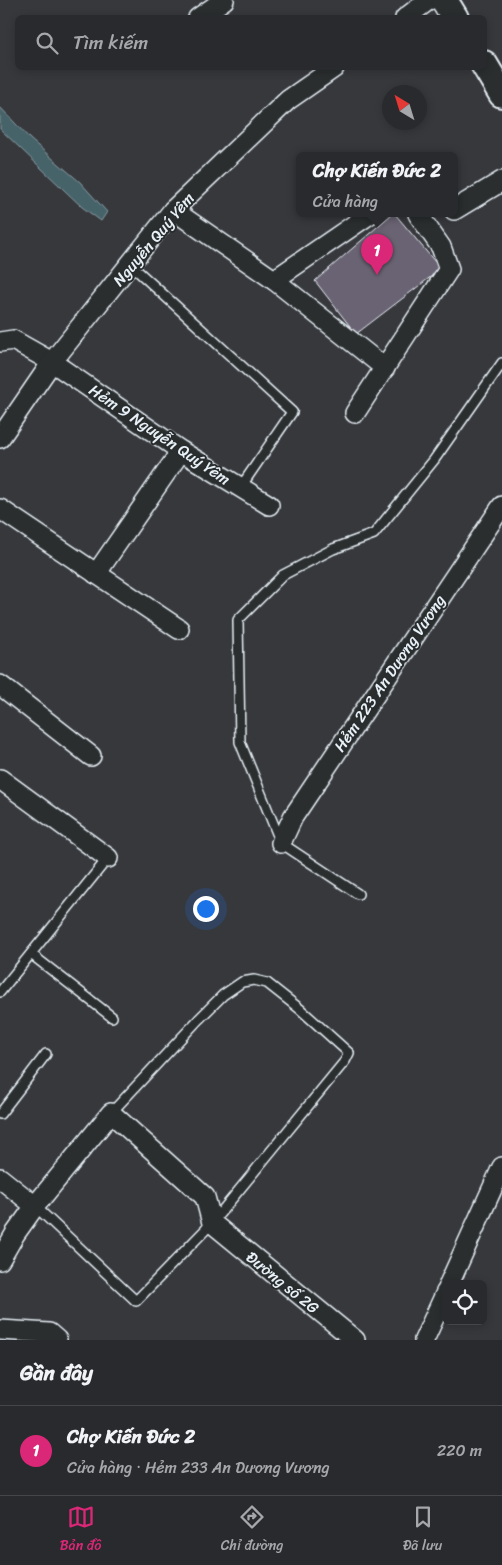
<!DOCTYPE html>
<html lang="vi">
<head>
<meta charset="utf-8">
<style>
	:root { --surface:#292a2d; --page:#353639; --text:#f1f3f6; --muted:#a5a7aa; --line:#454649; --accent:#db2777 }
	body { margin:0; font-family:Sriracha,sans-serif; background:var(--page); color:var(--text) }
	.controls { position:absolute; right:15px; bottom:15px; display:grid; overflow:hidden; border-radius:8px; box-shadow:0 2px 8px #0003 }
	.controls button { width:45px; height:45px; display:grid; place-items:center; padding:0; border:0; border-bottom:1px solid var(--line); background:var(--surface); color:var(--text); font:25px sans-serif }
	.compass { position:absolute; left:382px; top:85px; width:45px; height:45px; border-radius:50%; background:var(--surface); box-shadow:0 2px 8px #0003; rotate:322deg }
	.you { position:absolute; left:205px; top:908px; width:18px; height:18px; margin:-12px; border:4px solid #fff; border-radius:50%; background:#1a73e8; box-shadow:0 0 0 8px #1a73e833 }
	.badge { display:grid; place-items:center; width:32px; height:32px; border-radius:50%; background:var(--accent); color:#fff; font-size:16px; font-weight:700 }
	.pin { position:absolute; translate:-50% -41px; filter:drop-shadow(0 1px 2px #0008) }
	.pin::after { content:''; position:absolute; top:26px; width:18px; height:15px; background:inherit; clip-path:polygon(0 0,100% 0,50% 100%) }
	.popup { position:absolute; left:296px; top:152px; width:162px; height:65px; box-sizing:border-box; display:grid; place-content:center; border-radius:8px; background:var(--surface); filter:drop-shadow(0 1px 4px #0005); font-size:16px; white-space:nowrap; color:var(--muted) }
	.popup b { font-size:19px; color:var(--text) }
	.popup::after { content:''; position:absolute; left:50%; top:100%; margin-left:-10px; border:10px solid transparent; border-top-color:var(--surface) }
	.list { margin:0; padding:0; list-style:none }
	h2 { display:flex; justify-content:space-between; align-items:center; height:65px; margin:0; padding:0 20px; font-size:21px }
	h2 small { font-size:16px; font-weight:400; color:var(--muted) }
	.list li { display:grid; grid-template-columns:32px 1fr auto; gap:15px; align-items:center; box-sizing:border-box; height:90px; padding:0 20px; border-top:1px solid var(--line) }
	.list b { display:block; font-size:19px; white-space:nowrap }
	.list p { margin:0; font-size:16px; white-space:nowrap; color:var(--muted) }
	.list em { font-size:16px; font-style:normal; color:var(--muted) }
	.icon { flex:none; width:28px; height:28px; fill:none; stroke:currentColor; stroke-width:2; stroke-linecap:round; stroke-linejoin:round }
	.map { position:relative; flex:none; width:502px; height:1340px; overflow:hidden }
	.search { position:absolute; background:var(--surface); box-shadow:0 2px 8px #0003; left:15px; right:15px; top:15px; height:55px; display:flex; align-items:center; gap:12px; box-sizing:border-box; padding:0 18px; border-radius:8px; color:var(--muted); font-size:19px }
	.sheet { height:155px; background:var(--surface) }
	nav { display:flex; justify-content:space-around; align-items:center; box-sizing:border-box; height:70px; border-top:1px solid var(--line); background:var(--surface); font-size:14px; color:var(--muted) }
	nav a { display:grid; justify-items:center; gap:2px }
	nav .on { color:var(--accent) }
	.map>svg:first-child { display:block }
	.water { fill:#46636a; stroke:#879ca3 }
	.building { fill:#6b6373; stroke:#e8f1f8 }
	.lines { fill:none; stroke-linecap:round; stroke-linejoin:round }
	.lane-casing { stroke:#e8f1f8; stroke-width:12 }
	.street-casing { stroke:#e8f1f8; stroke-width:22 }
	.secondary-casing { stroke:#e8f1f8; stroke-width:30 }
	.lane { stroke:#2a2d2e; stroke-width:9 }
	.street { stroke:#2a2d2e; stroke-width:19 }
	.secondary { stroke:#2a2d2e; stroke-width:26 }
	.labels { text-anchor:middle; stroke-width:4; stroke-linejoin:round; paint-order:stroke }
	.street-label { font-size:16px; fill:#e8f1f8; stroke:#2a2d2e }
</style>
</head>
<body>
<div class="map">
<svg width="502" height="1340" viewBox="0 0 502 1340">
	<rect width="100%" height="100%" fill="#37383c"/>
	<filter id="ink" filterUnits="userSpaceOnUse"><feTurbulence type="fractalNoise" baseFrequency=".02" numOctaves="2"/><feDisplacementMap in="SourceGraphic" scale="10" xChannelSelector="R" yChannelSelector="G"/><feConvolveMatrix kernelMatrix="1 2 1 2 8 2 1 2 1" color-interpolation-filters="sRGB"/></filter>
	<g filter="url(#ink)">
		<!-- water -->
		<polygon class="water" points="0,107 31,140 80,182 107,212 101,221 82,207 0,129"/>
		<!-- building -->
		<polygon class="building" points="392,214 395,214 441,269 356,334 315,281"/>
		<g class="lines">
			<!-- lane casing -->
			<g class="lane-casing">
				<g id="lane">
					<polyline points="130,264 292,412 240,488"/>
					<polyline points="358,894 281,843 240,742 238,620 283,575 333,549 374,534 434,460 502,363"/>
					<polyline points="31,954 112,1017"/>
					<polyline points="0,992 108,858"/>
					<polyline points="0,1114 46,1054"/>
					<polyline points="35,1206 136,1301 212,1223 345,1061 349,1053 300,1009 267,983 254,980 242,982 223,995 199,1019 111,1113"/>
				</g>
			</g>
			<!-- street casing -->
			<g class="street-casing">
				<g id="street">
					<polyline points="198,18 224,0"/>
					<polyline points="405,18 429,0"/>
					<polyline points="173,210 274,280 385,368"/>
					<polyline points="454,210 502,181"/>
					<polyline points="274,280 370,214"/>
					<polyline points="0,342 13,340 52,362 181,451 269,505"/>
					<polyline points="355,413 449,269 441,247 418,214"/>
					<polyline points="0,438 52,362 173,210 288,100 334,68"/>
					<polyline points="0,509 179,629"/>
					<polyline points="96,574 181,451"/>
					<polyline points="0,685 91,756"/>
					<polyline points="0,779 108,858"/>
					<polyline points="281,843 293,817 502,506"/>
					<polyline points="0,1178 35,1206"/>
					<polyline points="0,1260 15,1234 35,1206 111,1113 205,1197 212,1223 355,1340"/>
					<polyline points="449,1284 502,1167"/>
					<polyline points="0,1330 49,1333 57,1340"/>
					<polyline points="424,1340 446,1292"/>
				</g>
			</g>
			<!-- secondary casing -->
			<g class="secondary-casing">
				<g id="secondary">
					<polyline points="444,0 455,18"/>
					<polyline points="484,64 502,94"/>
				</g>
			</g>
			<!-- lane -->
			<use href="#lane" class="lane"/>
			<!-- street -->
			<use href="#street" class="street"/>
			<!-- secondary -->
			<use href="#secondary" class="secondary"/>
		</g>
	</g>
	<g class="labels">
		<!-- street labels -->
		<g class="street-label">
			<text transform="translate(153 239) rotate(-50)" y="6">Nguyễn Quý Yêm</text>
			<text transform="translate(160 434) rotate(34)" y="6">Hẻm 9 Nguyễn Quý Yêm</text>
			<text transform="translate(389 673) rotate(-56)" y="6">Hẻm 223 An Dương Vương</text>
			<text transform="translate(283 1282) rotate(39)" y="6">Đường số 2G</text>
		</g>
	</g>
</svg>
<div class="controls">
<button><svg class="icon" aria-label="locate" viewBox="0 0 24 24"><circle cx="12" cy="12" r="6"/><path d="M12 2v4M12 18v4M2 12h4M18 12h4"/></svg></button>
</div>
<svg class="compass" viewBox="-18 -18 36 36"><path d="M0-13l5 13h-10z" fill="#e53935"/><path d="M0 13l5-13h-10z" fill="#a5a7aa"/></svg>
<div class="you"></div>
<div class="pin badge" style="left:377px;top:275px">1</div>
<div class="popup"><b>Chợ Kiến Đức 2</b>Cửa hàng</div>
<div class="search"><svg class="icon" aria-label="search" viewBox="0 0 24 24"><circle cx="10" cy="10" r="6"/><path d="M15 15l6 6"/></svg>Tìm kiếm</div>
</div>
<section class="sheet">
<h2>Gần đây<small></small></h2>
<ul class="list">
<li><span class="badge">1</span><div><b>Chợ Kiến Đức 2</b><p>Cửa hàng · Hẻm 233 An Dương Vương</p></div><em>220 m</em></li>
</ul>
</section>
<nav>
<a class="on"><svg class="icon" aria-label="map" viewBox="0 0 24 24"><path d="M3 6l6-2 6 2 6-2v14l-6 2-6-2-6 2zM9 4v14M15 6v14"/></svg>Bản đồ</a>
<a><svg class="icon" aria-label="directions" viewBox="0 0 24 24"><path d="M12 3l9 9-9 9-9-9zM9 14v-3h6M13 9l2 2-2 2"/></svg>Chỉ đường</a>
<a><svg class="icon" aria-label="saved" viewBox="0 0 24 24"><path d="M7 4h10v16l-5-4-5 4z"/></svg>Đã lưu</a>
</nav>
</body>
</html>
